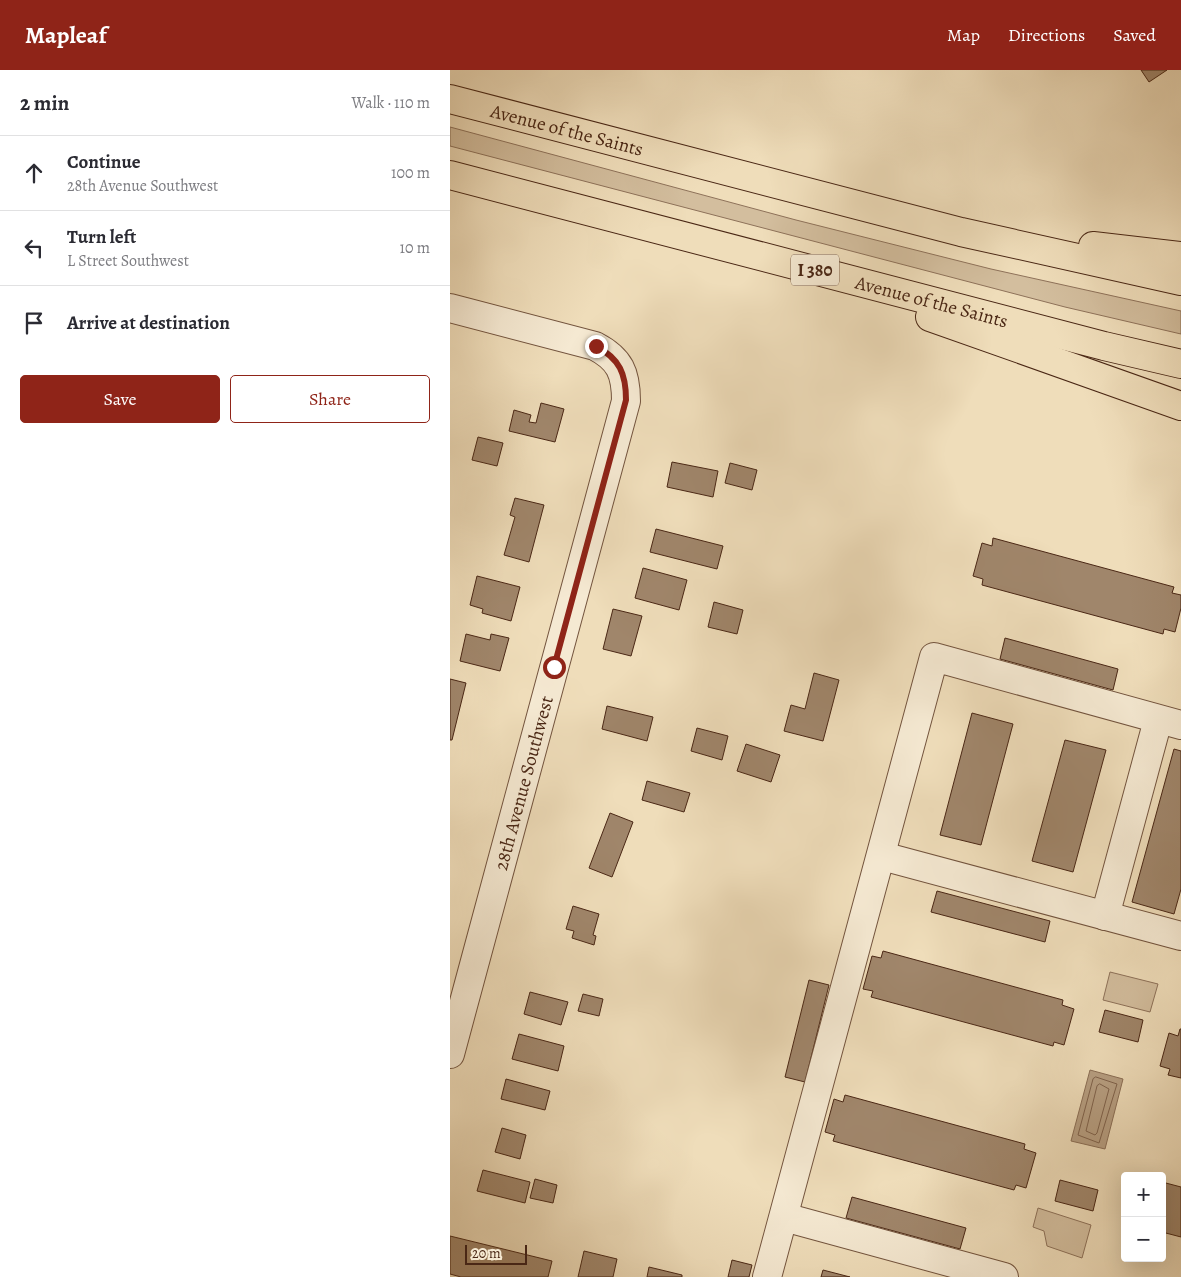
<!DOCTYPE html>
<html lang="en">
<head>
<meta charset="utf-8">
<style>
	:root { --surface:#fff; --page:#f7f7f7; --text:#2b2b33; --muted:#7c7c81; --line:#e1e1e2; --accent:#8f2418 }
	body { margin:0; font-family:Alegreya,serif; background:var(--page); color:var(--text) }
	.controls { position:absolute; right:15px; bottom:15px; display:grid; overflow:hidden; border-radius:5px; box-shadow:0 5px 20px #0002 }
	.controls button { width:45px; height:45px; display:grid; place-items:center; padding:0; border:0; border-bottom:1px solid var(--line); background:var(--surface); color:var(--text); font:25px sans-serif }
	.scale { position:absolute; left:15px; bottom:12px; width:62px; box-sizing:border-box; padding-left:5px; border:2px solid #4a2715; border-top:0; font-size:14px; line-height:18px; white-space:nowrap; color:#4a2715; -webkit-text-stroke:4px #f5e9d2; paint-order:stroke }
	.stop { position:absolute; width:15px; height:15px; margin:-11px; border:4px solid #8f2418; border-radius:50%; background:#fff }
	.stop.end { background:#8f2418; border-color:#fff; box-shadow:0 1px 5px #0008 }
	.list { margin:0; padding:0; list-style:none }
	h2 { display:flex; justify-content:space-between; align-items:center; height:65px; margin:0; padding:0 20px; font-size:21px }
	h2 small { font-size:16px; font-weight:400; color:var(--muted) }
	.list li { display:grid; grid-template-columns:32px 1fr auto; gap:15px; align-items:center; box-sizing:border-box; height:75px; padding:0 20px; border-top:1px solid var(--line) }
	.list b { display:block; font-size:19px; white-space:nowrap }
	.list p { margin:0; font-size:16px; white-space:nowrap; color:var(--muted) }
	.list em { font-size:16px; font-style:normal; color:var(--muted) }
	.actions { display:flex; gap:10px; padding:15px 20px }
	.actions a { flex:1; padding:11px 0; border:1px solid var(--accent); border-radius:5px; text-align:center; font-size:18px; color:var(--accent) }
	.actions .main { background:var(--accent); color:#fff }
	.icon { flex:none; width:28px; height:28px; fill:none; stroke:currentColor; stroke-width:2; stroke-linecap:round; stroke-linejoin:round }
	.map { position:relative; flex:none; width:731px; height:1207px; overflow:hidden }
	header { display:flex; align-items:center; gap:30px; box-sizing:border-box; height:70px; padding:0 25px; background:var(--accent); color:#fff }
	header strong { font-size:24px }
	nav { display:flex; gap:28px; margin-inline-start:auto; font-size:18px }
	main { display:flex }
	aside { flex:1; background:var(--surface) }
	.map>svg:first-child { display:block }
	.green { fill:#d3be9e; stroke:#8e725a }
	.water { fill:#b79f82; stroke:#8b6f56 }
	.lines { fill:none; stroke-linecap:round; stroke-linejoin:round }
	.shore { stroke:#80634c; stroke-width:1 }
	.building { fill:#a0866b; stroke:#4a2715 }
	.minor-casing { stroke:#73543e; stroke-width:30 }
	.highway-casing { stroke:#4a2715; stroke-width:30 }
	.minor { stroke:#f5e9d2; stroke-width:28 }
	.highway { stroke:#efddba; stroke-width:28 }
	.route { stroke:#8f2418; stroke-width:6 }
	.labels { text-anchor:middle; stroke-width:5; stroke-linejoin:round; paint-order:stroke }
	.shield { fill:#f5e9d2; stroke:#7d614e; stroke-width:1 }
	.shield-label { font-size:18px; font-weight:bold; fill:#4a2715 }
	.street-label { font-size:19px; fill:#4a2715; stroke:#f5e9d2 }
</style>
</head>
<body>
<header>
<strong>Mapleaf</strong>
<nav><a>Map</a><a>Directions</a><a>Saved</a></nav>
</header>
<main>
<aside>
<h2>2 min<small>Walk · 110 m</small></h2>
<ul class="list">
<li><svg class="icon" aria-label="ahead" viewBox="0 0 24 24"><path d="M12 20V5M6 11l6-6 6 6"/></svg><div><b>Continue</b><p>28th Avenue Southwest</p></div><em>100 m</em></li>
<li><svg class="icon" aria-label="left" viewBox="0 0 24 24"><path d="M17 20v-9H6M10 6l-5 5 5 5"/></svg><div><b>Turn left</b><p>L Street Southwest</p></div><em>10 m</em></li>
<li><svg class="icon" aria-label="arrive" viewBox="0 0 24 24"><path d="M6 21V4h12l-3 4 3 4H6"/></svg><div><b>Arrive at destination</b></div></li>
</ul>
<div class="actions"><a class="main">Save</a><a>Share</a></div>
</aside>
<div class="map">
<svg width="731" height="1207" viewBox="0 0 731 1207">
	<rect width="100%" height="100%" fill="#efddba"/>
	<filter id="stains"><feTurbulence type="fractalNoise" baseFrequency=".004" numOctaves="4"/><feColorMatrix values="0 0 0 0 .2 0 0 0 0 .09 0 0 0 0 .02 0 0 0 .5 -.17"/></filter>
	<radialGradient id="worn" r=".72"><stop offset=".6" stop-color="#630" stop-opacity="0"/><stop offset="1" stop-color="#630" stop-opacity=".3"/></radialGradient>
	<!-- green -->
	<g class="green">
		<polygon points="0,57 346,150 541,199 731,241 731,264 615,237 0,76"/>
		<polygon points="660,902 708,914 700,942 653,930"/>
		<polygon points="588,1138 641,1155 632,1188 597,1176 594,1161 583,1157"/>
	</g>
	<!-- water -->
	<polygon class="water" points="640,1000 673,1009 655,1079 621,1071"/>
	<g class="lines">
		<!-- shore -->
		<g class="shore">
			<polygon points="646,1007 667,1014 649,1073 628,1065 643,1009"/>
			<polygon points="650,1014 659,1019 647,1063 645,1065 636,1061 647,1016"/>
		</g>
	</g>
	<!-- building -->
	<g class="building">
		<polygon points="691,0 717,0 699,12"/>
		<polygon points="91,333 114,339 105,372 59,361 64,340 81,345 79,352 86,353"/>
		<polygon points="28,367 53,373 47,396 22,390"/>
		<polygon points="222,392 268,401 263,427 217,417"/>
		<polygon points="280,393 307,400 302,420 275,413"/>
		<polygon points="65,428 94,435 79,492 54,485 65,447 60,445"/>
		<polygon points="206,459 273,476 267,499 200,482"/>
		<polygon points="543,468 724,517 722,523 731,525 731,538 725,562 714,559 713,564 532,515 533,509 523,506 532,473 542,476"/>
		<polygon points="193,498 237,510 229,540 185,528"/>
		<polygon points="27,506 70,517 61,551 32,543 33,539 20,535"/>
		<polygon points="264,532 293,540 287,564 258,557"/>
		<polygon points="163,539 192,546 181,586 153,579"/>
		<polygon points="16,564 40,570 41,564 59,568 50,601 10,591"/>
		<polygon points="555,568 668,599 663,620 550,589"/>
		<polygon points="364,603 389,610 373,671 334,661 341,635 355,639"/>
		<polygon points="0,609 16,613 2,670 0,670"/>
		<polygon points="157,636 203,647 197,671 152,659"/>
		<polygon points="522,643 563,654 531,775 490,765"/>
		<polygon points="247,658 278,666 272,690 241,681"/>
		<polygon points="615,670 656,680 623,802 582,791"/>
		<polygon points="296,674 330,685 321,712 287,701"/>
		<polygon points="724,679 731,681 731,819 724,844 682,832"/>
		<polygon points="197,711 240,723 234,742 192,730"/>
		<polygon points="160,743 183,752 162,807 139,798"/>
		<polygon points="487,821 600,851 595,872 481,842"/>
		<polygon points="123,836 149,844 143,865 146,866 144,875 122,868 124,861 116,859"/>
		<polygon points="433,881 613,930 612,935 624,939 614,975 604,972 603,976 421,927 423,921 413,919 422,886 431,888"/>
		<polygon points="359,910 379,915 355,1012 335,1007"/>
		<polygon points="80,922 118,932 111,955 74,944"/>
		<polygon points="133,924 153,929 149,946 128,941"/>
		<polygon points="655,940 693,950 688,972 649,962"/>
		<polygon points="730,959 731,959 731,1008 718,1005 720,999 710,996 719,963 728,966"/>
		<polygon points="69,964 114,976 108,1001 62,989"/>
		<polygon points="56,1009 100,1021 95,1040 51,1029"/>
		<polygon points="395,1025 575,1074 574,1079 586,1083 576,1118 566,1115 564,1120 383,1071 385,1065 375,1062 384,1029 393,1032"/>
		<polygon points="52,1058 76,1065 70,1089 45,1082"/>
		<polygon points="33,1100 80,1112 75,1133 27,1121"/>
		<polygon points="85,1109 107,1115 103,1133 80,1128"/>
		<polygon points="610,1110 648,1120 643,1141 605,1131"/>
		<polygon points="712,1112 731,1117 731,1167 712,1162"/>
		<polygon points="402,1127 516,1158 510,1179 396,1148"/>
		<polygon points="0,1166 102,1191 98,1207 11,1207 0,1204"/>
		<polygon points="134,1181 167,1189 163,1207 128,1207"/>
		<polygon points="282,1190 302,1195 299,1207 278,1207"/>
		<polygon points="199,1197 232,1205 232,1207 197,1207"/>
		<polygon points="373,1200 400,1207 371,1207"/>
	</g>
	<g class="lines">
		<!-- minor casing -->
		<g class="minor-casing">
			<g id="minor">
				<path d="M0 238 145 276C170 289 176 303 176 331L0 984"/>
				<polyline points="432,786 731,866"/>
				<polyline points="655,846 708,650"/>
				<polyline points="334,1147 554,1207"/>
				<polyline points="317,1207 484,587 731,655"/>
			</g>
		</g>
		<!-- highway casing -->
		<g class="highway-casing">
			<g id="highway">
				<path id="s1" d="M0 29 511 162 731 211"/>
				<path id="s2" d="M0 105 654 276 731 294"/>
				<polyline points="643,176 731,186"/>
				<polyline points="480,247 731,336"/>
			</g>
		</g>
		<!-- minor -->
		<use href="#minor" class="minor"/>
		<!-- highway -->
		<use href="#highway" class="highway"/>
	</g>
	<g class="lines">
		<!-- route -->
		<path class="route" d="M104 597 176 330C176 304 170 289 146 276"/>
	</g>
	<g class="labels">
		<!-- shield labels -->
		<rect class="shield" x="341" y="184.5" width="48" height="31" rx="4"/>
		<g class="shield-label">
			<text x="365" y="206">I 380</text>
		</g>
		<!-- street labels -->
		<g class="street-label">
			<text dy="7" stroke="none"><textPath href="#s1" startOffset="121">Avenue of the Saints</textPath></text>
			<text dy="7" stroke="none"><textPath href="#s2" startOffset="498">Avenue of the Saints</textPath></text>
			<text transform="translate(73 713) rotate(-75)" y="7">28th Avenue Southwest</text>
		</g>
	</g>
	<rect width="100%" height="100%" filter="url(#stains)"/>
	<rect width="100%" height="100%" fill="url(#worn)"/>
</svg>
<div class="controls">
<button>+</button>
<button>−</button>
</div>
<div class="scale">20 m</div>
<div class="stop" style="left:104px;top:597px"></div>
<div class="stop end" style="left:146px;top:276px"></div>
</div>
</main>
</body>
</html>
